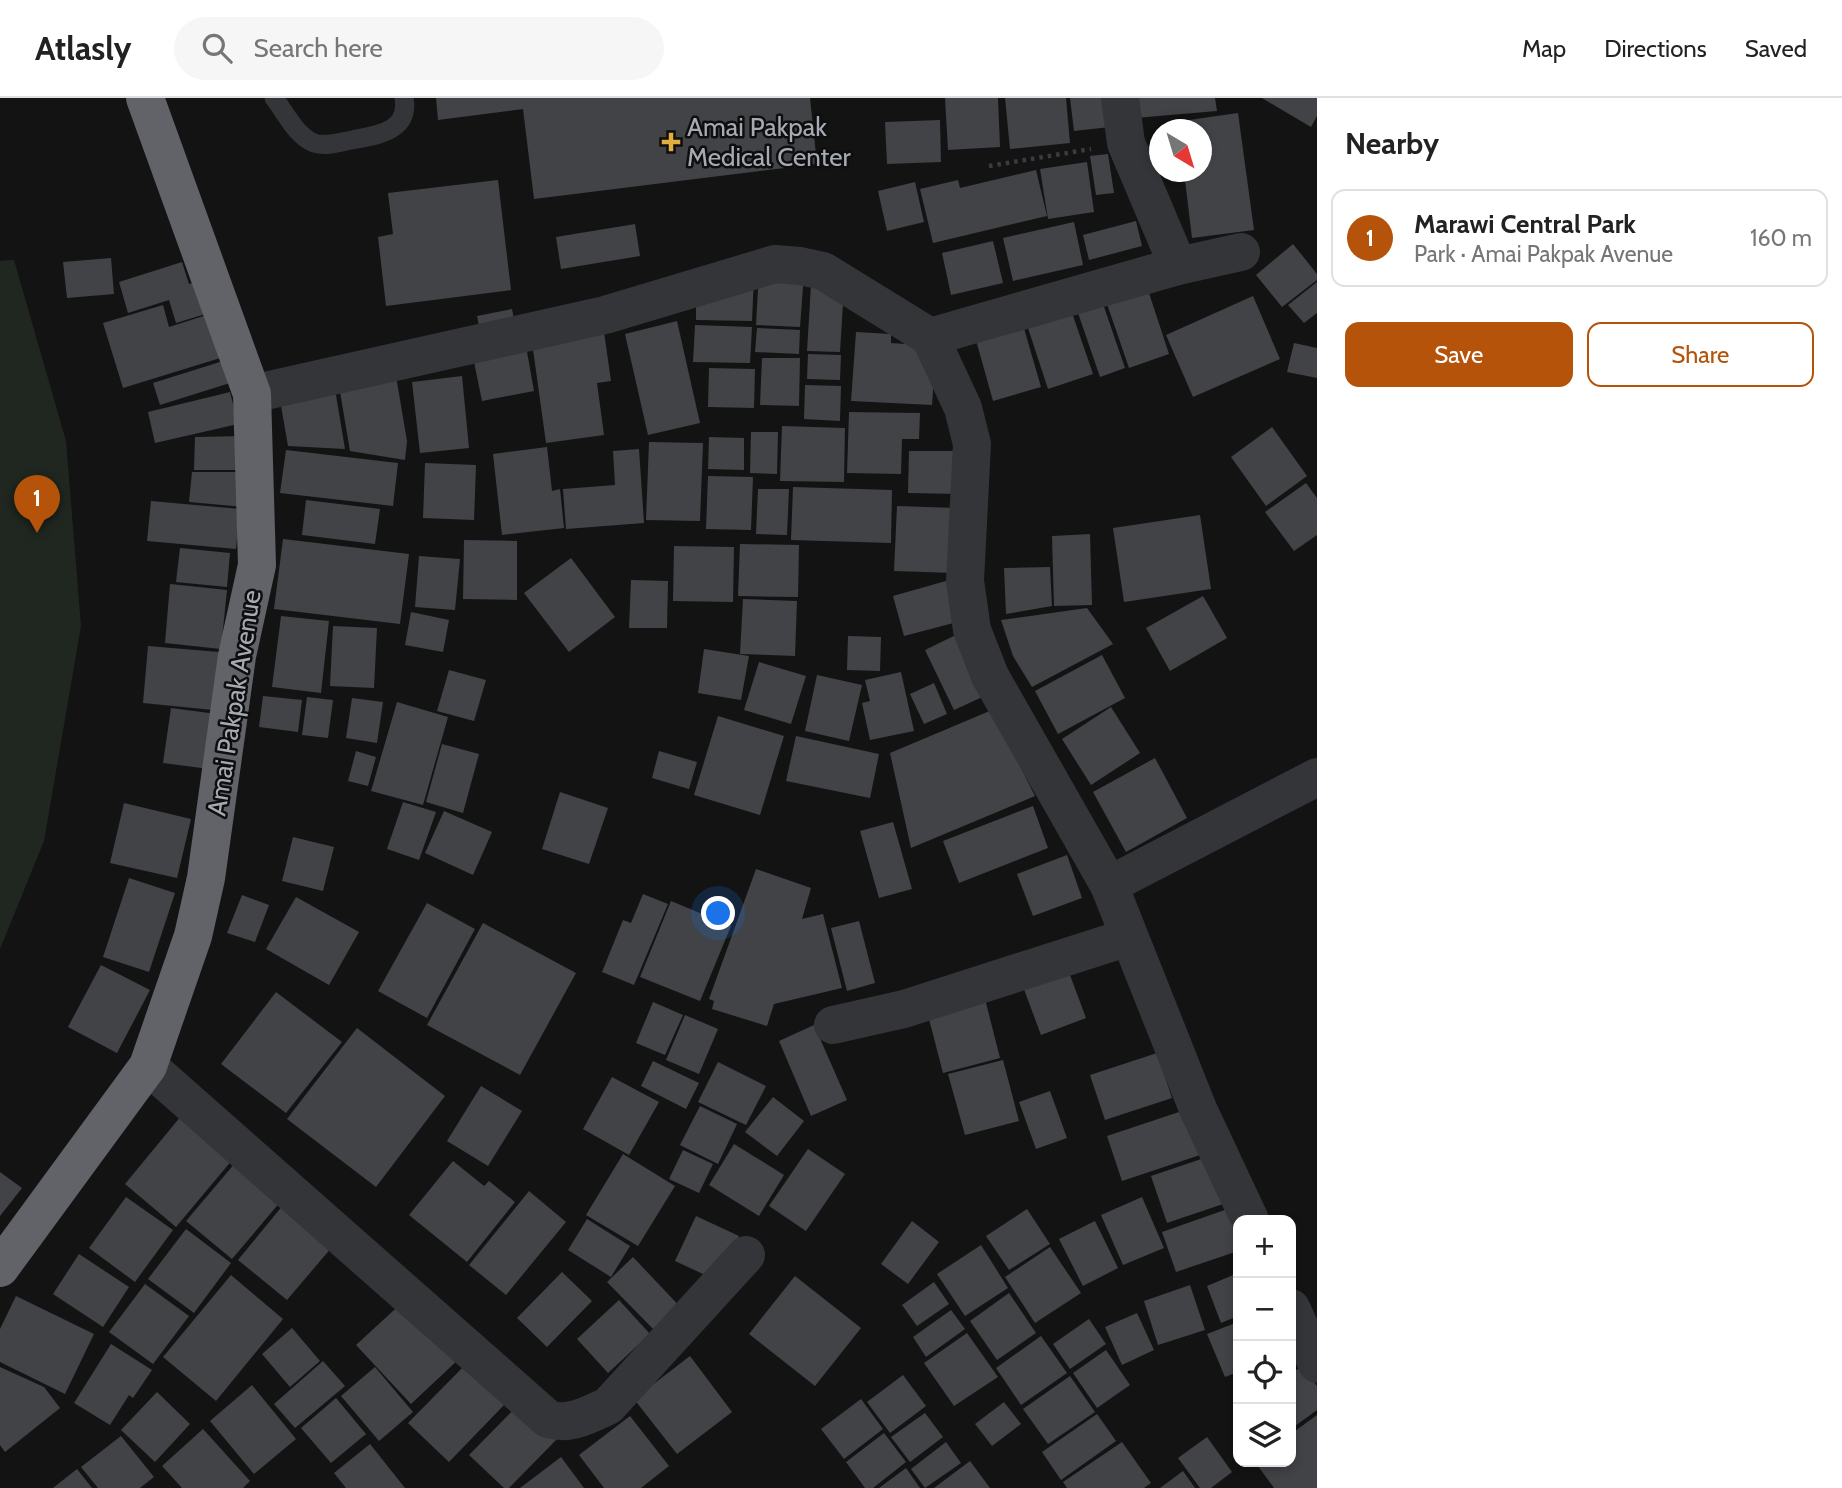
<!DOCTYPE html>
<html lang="en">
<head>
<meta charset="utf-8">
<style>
	:root { --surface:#fff; --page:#f6f6f6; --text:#222; --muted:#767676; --line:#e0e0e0; --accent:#b45309 }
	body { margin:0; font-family:Cabin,sans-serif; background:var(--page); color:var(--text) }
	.controls { position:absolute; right:21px; bottom:21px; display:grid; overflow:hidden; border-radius:14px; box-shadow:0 4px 10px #0003 }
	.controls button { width:63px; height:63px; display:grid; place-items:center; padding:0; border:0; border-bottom:2px solid var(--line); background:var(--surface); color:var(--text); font:35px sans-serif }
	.compass { position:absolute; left:1149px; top:21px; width:63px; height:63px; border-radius:50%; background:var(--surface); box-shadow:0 4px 10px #0003; rotate:142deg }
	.you { position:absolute; left:719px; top:816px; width:24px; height:24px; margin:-18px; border:5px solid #fff; border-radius:50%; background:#1a73e8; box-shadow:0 0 0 10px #1a73e833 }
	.badge { display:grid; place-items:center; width:46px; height:46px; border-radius:50%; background:var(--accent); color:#fff; font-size:23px; font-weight:700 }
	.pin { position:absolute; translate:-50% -58px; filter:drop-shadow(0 2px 4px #0008) }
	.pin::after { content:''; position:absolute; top:37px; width:24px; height:21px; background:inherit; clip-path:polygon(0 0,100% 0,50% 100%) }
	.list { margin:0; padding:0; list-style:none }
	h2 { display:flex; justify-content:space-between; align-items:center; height:91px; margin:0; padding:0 28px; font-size:30px }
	h2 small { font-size:23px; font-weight:400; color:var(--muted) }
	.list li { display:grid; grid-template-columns:46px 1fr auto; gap:21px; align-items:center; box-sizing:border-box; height:98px; margin:0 14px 14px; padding:0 14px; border:2px solid var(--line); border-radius:14px }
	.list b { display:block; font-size:26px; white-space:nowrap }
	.list p { margin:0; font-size:23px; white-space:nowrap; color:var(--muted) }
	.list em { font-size:23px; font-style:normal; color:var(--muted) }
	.actions { display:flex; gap:14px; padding:21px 28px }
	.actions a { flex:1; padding:16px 0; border:2px solid var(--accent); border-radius:14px; text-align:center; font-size:24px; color:var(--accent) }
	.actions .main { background:var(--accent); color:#fff }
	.icon { flex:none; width:38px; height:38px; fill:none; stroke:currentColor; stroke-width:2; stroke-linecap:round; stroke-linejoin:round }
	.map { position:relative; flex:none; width:1317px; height:1390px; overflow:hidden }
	header { display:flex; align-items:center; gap:42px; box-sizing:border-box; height:98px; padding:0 35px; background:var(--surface); border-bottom:2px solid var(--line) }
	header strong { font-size:33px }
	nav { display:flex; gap:38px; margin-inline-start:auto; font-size:24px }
	.search { width:490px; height:63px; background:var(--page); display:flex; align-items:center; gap:18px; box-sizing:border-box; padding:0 24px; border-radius:38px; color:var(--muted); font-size:26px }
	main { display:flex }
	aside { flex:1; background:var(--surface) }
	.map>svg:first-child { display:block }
	.green { fill:#1f2720 }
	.building { fill:#424347 }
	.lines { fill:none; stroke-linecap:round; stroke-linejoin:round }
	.path { stroke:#3a3c40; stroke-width:4.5; stroke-dasharray:3.5 5; stroke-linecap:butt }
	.lane { stroke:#343539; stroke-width:19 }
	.street { stroke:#343539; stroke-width:38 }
	.highway { stroke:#616369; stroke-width:38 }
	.poi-dot { fill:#e1ad3d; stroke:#0e0e0f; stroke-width:2.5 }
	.labels { text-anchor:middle; stroke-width:5; stroke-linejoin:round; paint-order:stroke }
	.poi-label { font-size:26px; fill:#a5aab3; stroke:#0e0e0f; text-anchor:start }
	.street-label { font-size:26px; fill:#a5aab3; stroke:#0e0e0f }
</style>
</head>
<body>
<header>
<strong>Atlasly</strong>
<div class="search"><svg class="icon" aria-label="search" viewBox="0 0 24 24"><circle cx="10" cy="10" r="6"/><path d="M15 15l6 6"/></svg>Search here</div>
<nav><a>Map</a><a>Directions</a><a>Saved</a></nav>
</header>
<main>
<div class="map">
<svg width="1317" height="1390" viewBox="0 0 1317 1390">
	<rect width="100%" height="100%" fill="#131314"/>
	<!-- green -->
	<polygon class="green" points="14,162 66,343 81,528 44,743 0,851 0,163"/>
	<!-- building -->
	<g class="building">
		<polygon points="436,0 810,0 817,66 534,101 523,11 438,22"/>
		<polygon points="945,0 998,0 1000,49 948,52"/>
		<polygon points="1005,0 1066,0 1070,45 1010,51"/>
		<polygon points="1070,0 1107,0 1110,29 1074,33"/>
		<polygon points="1133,0 1215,0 1217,13 1135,20"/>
		<polygon points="1262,0 1317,0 1317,18 1311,29"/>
		<polygon points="1238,15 1254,132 1192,140 1184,74 1202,74 1202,32 1183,32 1182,23"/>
		<polygon points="940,22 941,64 887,66 885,24"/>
		<polygon points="1108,56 1114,95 1096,97 1090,58"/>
		<polygon points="1087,64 1094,114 1048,121 1040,71"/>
		<polygon points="1036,72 1047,118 933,145 920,91 958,82 960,90"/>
		<polygon points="498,82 511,192 386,208 378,139 393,136 388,95"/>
		<polygon points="915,84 924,124 887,133 878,93"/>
		<polygon points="1136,123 1142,148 1089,162 1083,137"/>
		<polygon points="1074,124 1083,167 1013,183 1003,140"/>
		<polygon points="635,126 640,158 561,171 556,139"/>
		<polygon points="993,143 1003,185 951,197 942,155"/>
		<polygon points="1293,146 1317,176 1317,182 1282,209 1256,177"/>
		<polygon points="111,160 114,196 67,200 63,164"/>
		<polygon points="182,164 189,186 202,182 212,214 176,225 169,202 128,215 119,184"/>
		<polygon points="759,173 804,176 800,229 756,227"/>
		<polygon points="754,178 752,223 696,222 696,196"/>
		<polygon points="1317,184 1317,215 1304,225 1288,207"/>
		<polygon points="811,187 844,189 840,254 807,253"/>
		<polygon points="1147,189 1169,256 1129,270 1106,203"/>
		<polygon points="1253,198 1280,261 1193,299 1166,237"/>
		<polygon points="1102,203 1125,270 1100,279 1077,212"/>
		<polygon points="163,207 169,229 216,214 230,257 123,290 103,225"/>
		<polygon points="512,211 516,231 481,238 477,218"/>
		<polygon points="1071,212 1093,276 1048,291 1027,227"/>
		<polygon points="1021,220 1041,289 993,303 974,235"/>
		<polygon points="677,223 700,325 648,337 625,236"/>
		<polygon points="603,227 611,283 597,285 604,337 546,345 531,237"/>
		<polygon points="695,227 752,229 750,265 693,264"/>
		<polygon points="757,230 800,232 799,256 755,254"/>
		<polygon points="856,234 891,236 891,245 920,247 935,266 932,307 851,303"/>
		<polygon points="1294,245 1317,250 1317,280 1287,274"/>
		<polygon points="526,248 534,293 482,303 473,259"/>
		<polygon points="808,256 841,257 840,282 807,281"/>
		<polygon points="762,260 800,260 799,308 760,307"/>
		<polygon points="223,263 230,285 160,307 153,285"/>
		<polygon points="709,270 755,271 754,310 708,309"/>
		<polygon points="395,272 407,343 405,362 350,353 338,282"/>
		<polygon points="462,278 469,350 420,355 412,284"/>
		<polygon points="334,285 345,351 288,348 279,296"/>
		<polygon points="805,287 841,288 840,323 804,321"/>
		<polygon points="230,294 238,326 155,345 148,314"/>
		<polygon points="849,314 920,315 919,341 902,341 901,376 847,375"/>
		<polygon points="782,328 845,330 844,384 780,383"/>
		<polygon points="1272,329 1307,378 1266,408 1231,359"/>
		<polygon points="751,334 778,334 777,376 750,375"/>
		<polygon points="247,338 246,372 194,372 195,339"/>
		<polygon points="709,339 744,340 744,372 708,371"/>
		<polygon points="649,344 703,345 700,423 646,422"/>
		<polygon points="547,349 552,393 560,391 564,430 502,437 493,356"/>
		<polygon points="639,351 644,425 566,431 563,391 615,387 613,353"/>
		<polygon points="286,352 398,365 393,408 280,395"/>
		<polygon points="909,353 963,353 961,396 908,395"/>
		<polygon points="425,365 476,367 474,422 423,420"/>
		<polygon points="192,374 246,374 244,409 189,404"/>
		<polygon points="708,378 753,379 751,432 706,431"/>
		<polygon points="1306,385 1317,400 1317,437 1294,453 1265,414"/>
		<polygon points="793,389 892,392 891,445 791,442"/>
		<polygon points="758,391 789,391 787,437 756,436"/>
		<polygon points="306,402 380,411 375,446 302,437"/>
		<polygon points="151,403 240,411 236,451 147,443"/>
		<polygon points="897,408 957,410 954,475 894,473"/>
		<polygon points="1200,417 1211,491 1124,504 1113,430"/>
		<polygon points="1090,436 1092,507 1054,508 1052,438"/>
		<polygon points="283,441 409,456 400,526 274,511"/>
		<polygon points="464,442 517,443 517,502 463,501"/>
		<polygon points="740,446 799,447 798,499 738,498"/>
		<polygon points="674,448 734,449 733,504 673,503"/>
		<polygon points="180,450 230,455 227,489 176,484"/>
		<polygon points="419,458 460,461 455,512 415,509"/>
		<polygon points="571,460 615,519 569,554 524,495"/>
		<polygon points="1050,469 1052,508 1006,516 1004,470"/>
		<polygon points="953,481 965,522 904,538 893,498"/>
		<polygon points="631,482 668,483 667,530 629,530"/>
		<polygon points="170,486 227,492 221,551 165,545"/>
		<polygon points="1203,498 1227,540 1170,573 1146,530"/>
		<polygon points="743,501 797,503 795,558 740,556"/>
		<polygon points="1087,510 1113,546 1032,589 1013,558 1001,522"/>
		<polygon points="411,514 449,522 443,554 405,547"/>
		<polygon points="281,518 329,523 321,595 272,589"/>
		<polygon points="333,528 377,530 374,590 330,588"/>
		<polygon points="960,535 989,596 954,612 925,552"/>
		<polygon points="848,538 881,539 880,573 847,572"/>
		<polygon points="148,548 219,554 213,612 143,605"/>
		<polygon points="704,551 749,558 741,602 698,595"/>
		<polygon points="1102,557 1125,600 1058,636 1035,593"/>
		<polygon points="759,564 806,578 791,626 744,612"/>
		<polygon points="449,572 486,582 474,623 437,613"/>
		<polygon points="901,574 914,633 870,642 862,605 870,603 865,582"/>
		<polygon points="817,577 862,587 849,643 805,633"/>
		<polygon points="934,585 947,616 924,626 910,596"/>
		<polygon points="263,598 302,602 298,634 259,629"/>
		<polygon points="307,599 333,602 328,640 302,637"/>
		<polygon points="352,600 383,604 377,645 346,640"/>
		<polygon points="397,604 448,619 423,707 371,693"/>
		<polygon points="1111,609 1140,655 1091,687 1062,641"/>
		<polygon points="171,610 217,616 209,671 163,665"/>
		<polygon points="992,612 1035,698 911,750 890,655"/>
		<polygon points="718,618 784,638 760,717 694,697"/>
		<polygon points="796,638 879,656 870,700 786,683"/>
		<polygon points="442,646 479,656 463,715 426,704"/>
		<polygon points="356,653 376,659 368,688 348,683"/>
		<polygon points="659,653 697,664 689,691 652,680"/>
		<polygon points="1155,660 1187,720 1126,754 1093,694"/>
		<polygon points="560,694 608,710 589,766 542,751"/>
		<polygon points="403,704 436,714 419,762 387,751"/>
		<polygon points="124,705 191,721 177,780 110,765"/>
		<polygon points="1033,708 1048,750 959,785 943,743"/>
		<polygon points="444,713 492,734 473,777 425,755"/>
		<polygon points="893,724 912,791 879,800 860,733"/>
		<polygon points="293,739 334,749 323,793 282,783"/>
		<polygon points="1067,757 1082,800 1033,818 1017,776"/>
		<polygon points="756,771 811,790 802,821 823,816 842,890 774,906 767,928 712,911 714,903 709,901"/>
		<polygon points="129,780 175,795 149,874 103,859"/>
		<polygon points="643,796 668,806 634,887 602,874 623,822 631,825"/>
		<polygon points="242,797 269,807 255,844 227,835"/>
		<polygon points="296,799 359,834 329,887 266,851"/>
		<polygon points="671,803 731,828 700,903 640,879"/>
		<polygon points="427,805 475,831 427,920 378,893"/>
		<polygon points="859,823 875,885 847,893 831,830"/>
		<polygon points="483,825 576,875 520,977 427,927"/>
		<polygon points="101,867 150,892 117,955 68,929"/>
		<polygon points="1067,869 1086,920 1041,937 1022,886"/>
		<polygon points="276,894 342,944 286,1015 221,966"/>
		<polygon points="985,901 1000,960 943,975 928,917"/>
		<polygon points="653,904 683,917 665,957 636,945"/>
		<polygon points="685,917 718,931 699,976 666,962"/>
		<polygon points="814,927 847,1002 811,1018 779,943"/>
		<polygon points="357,930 445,998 376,1089 287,1021"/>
		<polygon points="1157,955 1172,1000 1105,1022 1090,977"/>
		<polygon points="1003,962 1019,1023 965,1037 948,976"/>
		<polygon points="653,963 699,985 686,1011 641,988"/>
		<polygon points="718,964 766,988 746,1027 698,1004"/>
		<polygon points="612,979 659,1004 629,1057 583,1031"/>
		<polygon points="481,988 522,1013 488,1068 447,1043"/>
		<polygon points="1050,993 1067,1040 1036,1051 1019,1004"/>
		<polygon points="773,999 804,1023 777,1058 745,1034"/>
		<polygon points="700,1008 737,1026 718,1066 680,1047"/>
		<polygon points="1188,1011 1203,1056 1122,1083 1107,1038"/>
		<polygon points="186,1012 238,1055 176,1129 125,1086"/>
		<polygon points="734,1046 784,1077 759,1118 709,1087"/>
		<polygon points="808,1051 845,1076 806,1133 769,1108"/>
		<polygon points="683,1052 713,1066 699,1095 669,1081"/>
		<polygon points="623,1056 675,1088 638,1148 586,1117"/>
		<polygon points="1213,1057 1229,1104 1167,1125 1151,1078"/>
		<polygon points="241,1058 287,1096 232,1161 186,1123"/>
		<polygon points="453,1063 484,1088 489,1083 515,1104 467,1164 409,1117"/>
		<polygon points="0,1074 22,1090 0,1118"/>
		<polygon points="529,1093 566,1124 506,1197 469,1167"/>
		<polygon points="126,1099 173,1132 135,1184 89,1150"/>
		<polygon points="1142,1099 1164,1150 1123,1167 1101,1117"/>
		<polygon points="288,1101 338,1142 287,1202 238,1162"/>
		<polygon points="1236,1108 1238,1153 1176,1174 1162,1134"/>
		<polygon points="1027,1111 1050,1146 1009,1172 986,1138"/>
		<polygon points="696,1118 739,1138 718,1183 675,1163"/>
		<polygon points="587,1121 630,1148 611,1179 568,1152"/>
		<polygon points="912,1123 939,1144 908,1186 881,1166"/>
		<polygon points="1095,1123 1118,1170 1083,1188 1059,1141"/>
		<polygon points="186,1131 231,1165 194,1215 148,1181"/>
		<polygon points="981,1147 1008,1190 965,1218 937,1176"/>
		<polygon points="1050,1149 1081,1195 1035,1225 1005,1179"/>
		<polygon points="79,1156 129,1189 103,1229 53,1196"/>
		<polygon points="633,1159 686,1215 661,1239 607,1184"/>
		<polygon points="562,1174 592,1203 547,1249 517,1220"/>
		<polygon points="1238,1175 1238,1218 1221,1225 1207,1188"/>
		<polygon points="231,1177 283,1221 216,1303 163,1259"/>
		<polygon points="795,1178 861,1230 815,1288 749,1236"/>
		<polygon points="934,1184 949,1206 917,1228 902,1207"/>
		<polygon points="145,1186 189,1218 153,1266 109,1234"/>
		<polygon points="1190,1187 1205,1232 1158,1247 1144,1203"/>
		<polygon points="1009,1195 1036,1235 997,1262 970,1223"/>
		<polygon points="16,1198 94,1236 65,1296 0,1264 0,1231"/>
		<polygon points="406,1201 461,1259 411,1306 356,1247"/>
		<polygon points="619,1202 650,1236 608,1275 577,1241"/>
		<polygon points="951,1212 965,1231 926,1259 913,1239"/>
		<polygon points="1137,1215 1154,1252 1122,1267 1105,1229"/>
		<polygon points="1089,1221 1106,1246 1070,1271 1053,1246"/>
		<polygon points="1238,1224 1238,1274 1225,1279 1207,1236"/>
		<polygon points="292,1230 320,1263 290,1289 262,1256"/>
		<polygon points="967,1235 998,1279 954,1308 924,1265"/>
		<polygon points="1041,1238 1067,1275 1021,1307 996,1270"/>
		<polygon points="111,1246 152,1272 133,1300 129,1297 110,1327 74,1305"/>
		<polygon points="1106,1252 1130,1287 1097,1310 1073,1275"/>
		<polygon points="690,1258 732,1314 677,1356 634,1301"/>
		<polygon points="323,1263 345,1288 295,1330 274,1306"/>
		<polygon points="465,1267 505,1306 449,1364 408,1325"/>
		<polygon points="1302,1268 1317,1288 1317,1312 1291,1331 1291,1276"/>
		<polygon points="0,1269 44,1289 60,1310 5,1354 0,1347"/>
		<polygon points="375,1269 413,1314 379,1343 341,1298"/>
		<polygon points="903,1277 926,1308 890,1335 867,1304"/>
		<polygon points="1070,1278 1095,1314 1048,1346 1023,1311"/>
		<polygon points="252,1287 296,1341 254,1376 210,1323"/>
		<polygon points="157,1294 190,1326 155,1364 121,1332"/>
		<polygon points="336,1300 366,1336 331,1365 301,1330"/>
		<polygon points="861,1301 883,1331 844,1361 821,1331"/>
		<polygon points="523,1302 560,1338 509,1390 504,1390 469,1357"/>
		<polygon points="1004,1304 1021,1326 992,1348 975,1326"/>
		<polygon points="925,1315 943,1339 910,1364 891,1339"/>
		<polygon points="1097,1316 1116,1343 1061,1382 1042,1354"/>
		<polygon points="1317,1317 1317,1390 1274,1390 1255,1364 1291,1364 1291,1336"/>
		<polygon points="630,1318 669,1368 641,1390 604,1390 579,1357"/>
		<polygon points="203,1331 250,1383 243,1390 182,1390 162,1368"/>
		<polygon points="884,1335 906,1364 873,1390 865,1390 846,1364"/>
		<polygon points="121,1338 154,1379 140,1390 98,1390 81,1369"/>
		<polygon points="1207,1339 1232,1374 1211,1390 1200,1390 1178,1360"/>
		<polygon points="946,1344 961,1365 925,1390 911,1371"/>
		<polygon points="1122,1344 1151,1385 1144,1390 1067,1390 1063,1384"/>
		<polygon points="370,1346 405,1390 346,1390 334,1375"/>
		<polygon points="561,1359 584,1390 520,1390"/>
		<polygon points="970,1363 990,1390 934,1390"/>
		<polygon points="906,1370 920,1390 879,1390"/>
		<polygon points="77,1371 92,1390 53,1390"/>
		<polygon points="1183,1373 1195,1390 1160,1390"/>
	</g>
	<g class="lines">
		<!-- path -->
		<polyline class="path" points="989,68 1091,51"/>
		<!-- lane -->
		<path class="lane" d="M274 0C285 14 296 38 314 45 326 49 340 44 352 42 376 37 410 34 404 0"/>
		<!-- street -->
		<g class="street">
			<polyline points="1120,0 1126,45 1178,168 1241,154"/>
			<polyline points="930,239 1178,168"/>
			<polyline points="252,296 605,217 775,166 800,168 823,173 930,239 963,310 972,346 965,483 972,532 990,578 1109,787 1198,1011 1250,1122"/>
			<polyline points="1109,787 1317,679"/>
			<polyline points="833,927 904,911 1129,839"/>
			<path d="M148 968 548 1321C570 1328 588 1317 608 1308L746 1157"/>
			<polyline points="1291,1210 1317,1266"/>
		</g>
		<!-- highway -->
		<polyline class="highway" points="0,1170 148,968 193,838 206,780 237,558 257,467 252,296 145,0"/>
	</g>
	<!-- markers -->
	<path class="poi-dot" d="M667.5 33.5h7v7h7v7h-7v7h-7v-7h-7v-7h7z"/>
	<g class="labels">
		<!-- poi labels -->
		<g class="poi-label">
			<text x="687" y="38">Amai Pakpak<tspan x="687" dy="30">Medical Center</tspan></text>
		</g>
		<!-- street labels -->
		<g class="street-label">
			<text transform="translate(234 605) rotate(-81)" y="9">Amai Pakpak Avenue</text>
		</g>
	</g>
</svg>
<div class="controls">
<button>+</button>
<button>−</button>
<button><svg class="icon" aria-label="locate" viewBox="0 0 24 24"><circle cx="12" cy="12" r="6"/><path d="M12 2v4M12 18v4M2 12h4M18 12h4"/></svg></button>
<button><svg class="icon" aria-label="layers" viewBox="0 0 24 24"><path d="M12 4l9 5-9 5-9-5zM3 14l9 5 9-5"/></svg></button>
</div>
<svg class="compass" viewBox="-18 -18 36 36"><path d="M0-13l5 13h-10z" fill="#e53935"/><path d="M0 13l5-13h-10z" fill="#767676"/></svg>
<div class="you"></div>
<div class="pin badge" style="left:37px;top:435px">1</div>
</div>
<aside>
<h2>Nearby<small></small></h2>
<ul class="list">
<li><span class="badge">1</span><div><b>Marawi Central Park</b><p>Park · Amai Pakpak Avenue</p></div><em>160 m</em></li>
</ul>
<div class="actions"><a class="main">Save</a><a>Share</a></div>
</aside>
</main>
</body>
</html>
